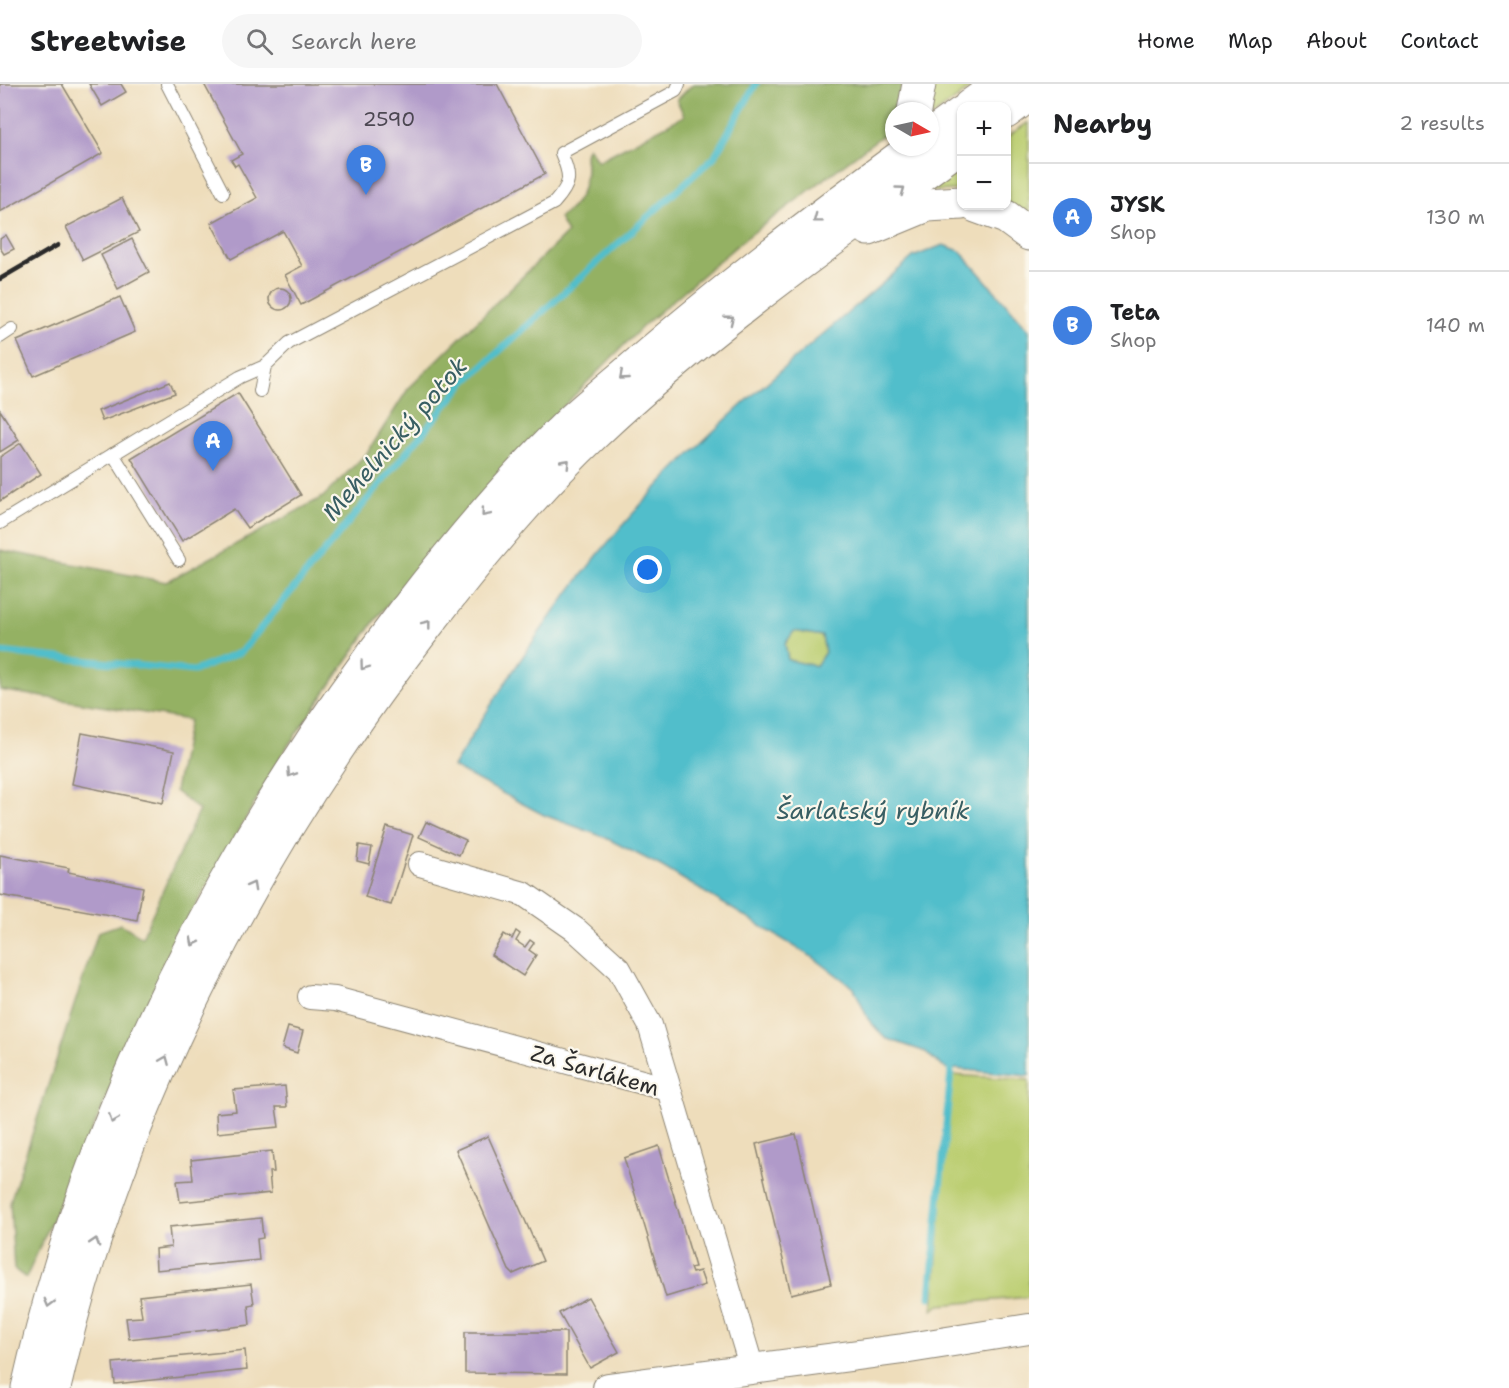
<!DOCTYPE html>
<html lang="en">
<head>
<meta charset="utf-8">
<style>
	:root { --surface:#fff; --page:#f6f6f6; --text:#202124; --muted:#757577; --line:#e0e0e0; --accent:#d1495b }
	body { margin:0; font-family:"Shantell Sans",sans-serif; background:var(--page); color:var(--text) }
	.controls { position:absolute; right:18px; top:18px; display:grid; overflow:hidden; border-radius:12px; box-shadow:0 2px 4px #0004 }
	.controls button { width:54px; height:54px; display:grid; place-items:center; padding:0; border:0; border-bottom:2px solid var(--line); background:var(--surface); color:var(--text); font:30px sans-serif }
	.compass { position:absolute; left:885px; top:18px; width:54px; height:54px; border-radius:50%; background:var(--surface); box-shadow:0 2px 4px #0004; rotate:99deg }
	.you { position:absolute; left:648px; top:486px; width:21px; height:21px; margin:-15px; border:4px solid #fff; border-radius:50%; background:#1a73e8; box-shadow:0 0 0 9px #1a73e833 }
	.badge { display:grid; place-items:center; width:39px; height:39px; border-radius:50%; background:var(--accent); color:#fff; font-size:20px; font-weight:700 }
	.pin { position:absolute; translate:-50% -50px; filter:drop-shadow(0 2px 3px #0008) }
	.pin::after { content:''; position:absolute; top:32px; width:21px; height:18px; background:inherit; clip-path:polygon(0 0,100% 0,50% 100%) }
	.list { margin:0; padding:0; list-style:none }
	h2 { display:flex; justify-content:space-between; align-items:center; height:78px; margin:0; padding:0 24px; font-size:26px }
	h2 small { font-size:20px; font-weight:400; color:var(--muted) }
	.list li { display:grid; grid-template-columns:39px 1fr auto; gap:18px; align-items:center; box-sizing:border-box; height:108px; padding:0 24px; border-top:2px solid var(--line) }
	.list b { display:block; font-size:22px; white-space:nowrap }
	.list p { margin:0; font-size:20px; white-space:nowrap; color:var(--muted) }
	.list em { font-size:20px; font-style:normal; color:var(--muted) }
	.icon { flex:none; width:33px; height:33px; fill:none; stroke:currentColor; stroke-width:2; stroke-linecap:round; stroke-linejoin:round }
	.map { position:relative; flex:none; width:1029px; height:1304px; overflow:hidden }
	header { display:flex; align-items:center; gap:36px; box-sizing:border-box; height:84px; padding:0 30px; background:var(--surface); border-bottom:2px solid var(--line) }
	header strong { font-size:28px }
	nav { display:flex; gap:33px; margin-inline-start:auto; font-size:21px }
	.search { width:420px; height:54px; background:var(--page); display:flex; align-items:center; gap:15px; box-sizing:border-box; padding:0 21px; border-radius:33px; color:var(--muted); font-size:22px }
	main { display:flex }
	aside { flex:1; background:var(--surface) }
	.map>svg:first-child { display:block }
	.green { fill:#bbce71; stroke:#737c4e; stroke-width:1.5 }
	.forest { fill:#94b163; stroke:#606e47; stroke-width:1.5 }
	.water { fill:#51becb; stroke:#3e747b; stroke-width:1.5; fill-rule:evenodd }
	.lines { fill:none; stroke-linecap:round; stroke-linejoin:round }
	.stream { stroke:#51becb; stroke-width:7 }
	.building { fill:#b09ac9 }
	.service-casing { stroke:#8c8473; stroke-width:14 }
	.minor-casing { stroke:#8c8473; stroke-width:26 }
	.tertiary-casing { stroke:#8c8473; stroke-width:32 }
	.trunk-casing { stroke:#8c8473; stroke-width:35 }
	.service { stroke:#fff; stroke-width:12 }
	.minor { stroke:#fff; stroke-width:24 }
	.tertiary { stroke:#fff; stroke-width:30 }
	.trunk { stroke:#fff; stroke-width:33 }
	.rail { stroke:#2b2b2b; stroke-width:4.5 }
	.oneway { stroke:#a0a0a0 }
	.labels { text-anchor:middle; stroke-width:4.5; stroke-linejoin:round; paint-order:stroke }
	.number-label { font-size:20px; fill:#4c4752 }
	.street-label { font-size:22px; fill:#2b2b2b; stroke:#fbf7ec }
	.water-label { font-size:24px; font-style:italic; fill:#385e63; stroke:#fbf7ec }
</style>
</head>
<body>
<header>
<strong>Streetwise</strong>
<div class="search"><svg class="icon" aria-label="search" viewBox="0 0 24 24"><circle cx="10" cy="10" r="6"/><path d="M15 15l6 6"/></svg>Search here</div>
<nav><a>Home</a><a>Map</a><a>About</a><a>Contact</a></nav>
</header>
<main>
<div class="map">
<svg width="1029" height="1304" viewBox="0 0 1029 1304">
	<rect width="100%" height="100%" fill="#fbf7ec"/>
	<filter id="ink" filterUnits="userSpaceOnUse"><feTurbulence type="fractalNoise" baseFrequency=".0167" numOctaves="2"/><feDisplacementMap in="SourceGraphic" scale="12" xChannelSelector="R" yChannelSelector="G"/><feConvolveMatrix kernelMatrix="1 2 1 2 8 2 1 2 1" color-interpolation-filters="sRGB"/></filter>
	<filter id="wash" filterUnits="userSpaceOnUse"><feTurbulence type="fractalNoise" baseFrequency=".008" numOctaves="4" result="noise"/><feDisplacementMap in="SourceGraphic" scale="24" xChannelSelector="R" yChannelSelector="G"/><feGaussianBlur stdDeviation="1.35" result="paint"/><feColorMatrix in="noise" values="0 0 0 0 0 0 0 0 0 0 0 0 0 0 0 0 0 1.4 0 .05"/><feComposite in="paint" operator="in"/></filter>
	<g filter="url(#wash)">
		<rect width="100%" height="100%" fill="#edb"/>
		<!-- green -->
		<g class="green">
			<polygon points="932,0 976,0 930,34"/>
			<polygon points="1029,38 1029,133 1007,119 1007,53"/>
			<polygon points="961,84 961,106 927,107"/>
			<polygon points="794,547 822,552 825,568 816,582 788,576 785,560"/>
			<polygon points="951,991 1029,996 1029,1213 939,1221 933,1226"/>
		</g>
		<!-- forest -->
		<path class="forest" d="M693 0H902L899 27H894V39L884 50 741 158 643 242 555 331 378 532 287 663 183 844 26 1194 14 1185 10 1118 98 848 121 840 142 853 199 726 175 707 189 636 0 606V466L166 498 323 413 368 368 408 305 567 149 559 134C579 121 586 105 586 81 585 74 584 69 588 63L598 77 684 32 677 16Z"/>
		<!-- water -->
		<path class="water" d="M943 161 960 167 1029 246V992L945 984 923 967 885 954 868 935 854 904 814 874 661 782 604 753 544 731 453 683C513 582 580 483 662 398 740 317 829 246 913 173ZM794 547 822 552 825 568 816 582 788 576 785 560Z"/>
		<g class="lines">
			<!-- stream -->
			<g class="stream">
				<polyline points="0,568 194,587 241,568 464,299 714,73 756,0"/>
				<polyline points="930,1213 952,976"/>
			</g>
		</g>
		<g id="blocks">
			<!-- building -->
			<g class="building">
				<polygon points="0,0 62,0 103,69 0,128"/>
				<polygon points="89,0 121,0 126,8 102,22"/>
				<polygon points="204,0 497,0 545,90 301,221 285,191 302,182 283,147 231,175 211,139 257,114 238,80 235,82 231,76 242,70"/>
				<polygon points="122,114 139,148 83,176 66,143"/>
				<polygon points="6,151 14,165 4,170 0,164 0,155"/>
				<polygon points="132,155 149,188 118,205 101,171"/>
				<circle cx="280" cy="215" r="11"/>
				<polygon points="120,213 135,248 33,292 17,257"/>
				<polygon points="170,298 175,309 102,337 98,327"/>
				<polygon points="238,309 301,411 247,444 234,425 182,457 131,374"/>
				<polygon points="0,326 19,356 0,368"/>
				<polygon points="21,359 41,390 0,417 0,373"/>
				<polygon points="82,649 174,667 163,719 72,700"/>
				<polygon points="426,738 466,756 459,771 419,753"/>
				<polygon points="387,743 413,751 391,821 365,813"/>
				<polygon points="359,761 372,763 369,780 357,777"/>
				<polygon points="0,771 69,784 68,788 143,803 137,836 0,811"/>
				<polygon points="516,847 520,850 516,857 525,863 530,856 534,859 529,866 536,871 523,892 491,871 504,850 512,855"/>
				<polygon points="288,943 303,947 297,969 282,964"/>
				<polygon points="285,1002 287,1023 276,1023 279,1043 217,1049 216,1029 236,1027 233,1006"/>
				<polygon points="796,1050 831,1200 791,1210 756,1060"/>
				<polygon points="488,1052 543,1177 513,1190 509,1186 456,1066"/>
				<polygon points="659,1062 695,1183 690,1184 692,1189 700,1187 705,1201 666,1213 624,1074"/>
				<polygon points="272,1067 274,1088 269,1088 271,1109 180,1118 177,1097 193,1096 191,1076"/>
				<polygon points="261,1134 263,1154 257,1155 259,1176 156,1186 155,1165 171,1163 169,1143"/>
				<polygon points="251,1200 254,1220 248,1221 250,1241 129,1255 126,1234 142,1233 139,1212"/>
				<polygon points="588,1213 619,1268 590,1284 559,1229"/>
				<polygon points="465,1248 566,1248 566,1290 465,1289"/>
				<polygon points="245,1266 247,1286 115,1300 113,1279"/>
			</g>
		</g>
	</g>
	<g filter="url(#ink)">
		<use href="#blocks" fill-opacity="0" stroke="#8c8473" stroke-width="1.5"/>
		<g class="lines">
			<!-- service casing -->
			<g class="service-casing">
				<g id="service">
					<polyline points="167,0 223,109"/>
					<polyline points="0,253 12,245"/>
					<path d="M260 307 265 282 289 259 554 119C572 99 571 93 561 69L676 7 679 0"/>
					<polyline points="113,370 179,476"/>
					<polyline points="0,439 240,293 265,282"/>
				</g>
			</g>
			<!-- minor casing -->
			<g class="minor-casing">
				<g id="minor">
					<polyline points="420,780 524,810 576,846 619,885 650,941 752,1285"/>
					<polyline points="310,913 335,915 668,1005"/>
				</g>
			</g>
			<!-- tertiary casing -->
			<g class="tertiary-casing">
				<polyline id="tertiary" points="608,1304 903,1265 1029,1245"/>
			</g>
			<!-- trunk casing -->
			<g class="trunk-casing">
				<g id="trunk">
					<polyline points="970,22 1001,0"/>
					<polyline points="914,27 919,0"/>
					<polyline points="1006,28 1029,11"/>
					<polyline points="930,52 962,29"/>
					<polyline points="976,122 1006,133 1029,150"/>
					<polyline points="869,145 927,121 962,119"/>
					<path d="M28 1304C92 1021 229 755 406 526 457 460 511 395 571 337 594 316 619 296 642 276 730 200 821 131 914 63"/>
					<path d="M54 1304C116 1026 253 765 427 541 478 474 533 408 594 350 707 243 836 153 962 61"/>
				</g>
			</g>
			<!-- service -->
			<use href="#service" class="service"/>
			<!-- minor -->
			<use href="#minor" class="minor"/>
			<!-- tertiary -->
			<use href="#tertiary" class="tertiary"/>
			<!-- trunk -->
			<use href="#trunk" class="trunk"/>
			<!-- rail -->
			<polyline class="rail" points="0,195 58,161"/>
		</g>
		<!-- one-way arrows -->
		<defs><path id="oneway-chevron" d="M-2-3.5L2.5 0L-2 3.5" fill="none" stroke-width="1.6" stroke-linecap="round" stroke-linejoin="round" transform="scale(1.5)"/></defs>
		<g class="oneway">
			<use href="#oneway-chevron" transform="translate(901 106) rotate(-36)"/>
			<use href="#oneway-chevron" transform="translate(817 135) rotate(143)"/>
			<use href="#oneway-chevron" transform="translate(730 235) rotate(-38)"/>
			<use href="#oneway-chevron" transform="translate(623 292) rotate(139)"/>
			<use href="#oneway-chevron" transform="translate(566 379) rotate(-46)"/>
			<use href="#oneway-chevron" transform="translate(485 429) rotate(130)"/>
			<use href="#oneway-chevron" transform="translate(427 540) rotate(-52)"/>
			<use href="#oneway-chevron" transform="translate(364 582) rotate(126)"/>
			<use href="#oneway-chevron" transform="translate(291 689) rotate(123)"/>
			<use href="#oneway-chevron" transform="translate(252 802) rotate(-61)"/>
			<use href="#oneway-chevron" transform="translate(194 858) rotate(117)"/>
			<use href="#oneway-chevron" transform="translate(165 976) rotate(-67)"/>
			<use href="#oneway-chevron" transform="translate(113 1035) rotate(112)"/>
			<use href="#oneway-chevron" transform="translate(95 1158) rotate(-73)"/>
			<use href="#oneway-chevron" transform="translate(49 1219) rotate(105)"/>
		</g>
	</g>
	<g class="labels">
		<!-- number labels -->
		<g class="number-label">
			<text x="389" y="42">2590</text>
		</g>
		<!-- street labels -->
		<g class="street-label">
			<text transform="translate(595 986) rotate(16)" y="8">Za Šarlákem</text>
		</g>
		<!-- water labels -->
		<g class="water-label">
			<text transform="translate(395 355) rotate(-49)" y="8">Mehelnický potok</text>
			<text x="873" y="735">Šarlatský rybník</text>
		</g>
	</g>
</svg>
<div class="controls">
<button>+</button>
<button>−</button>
</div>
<svg class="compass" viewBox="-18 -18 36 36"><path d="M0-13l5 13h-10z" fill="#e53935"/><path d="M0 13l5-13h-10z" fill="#757577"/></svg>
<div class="you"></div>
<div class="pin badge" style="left:213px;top:387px;background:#3f7fe0">A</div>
<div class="pin badge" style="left:366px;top:111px;background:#3f7fe0">B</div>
</div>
<aside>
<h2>Nearby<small>2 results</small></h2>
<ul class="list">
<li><span class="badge" style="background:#3f7fe0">A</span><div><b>JYSK</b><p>Shop</p></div><em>130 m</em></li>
<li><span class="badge" style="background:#3f7fe0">B</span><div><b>Teta</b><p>Shop</p></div><em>140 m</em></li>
</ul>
</aside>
</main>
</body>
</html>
